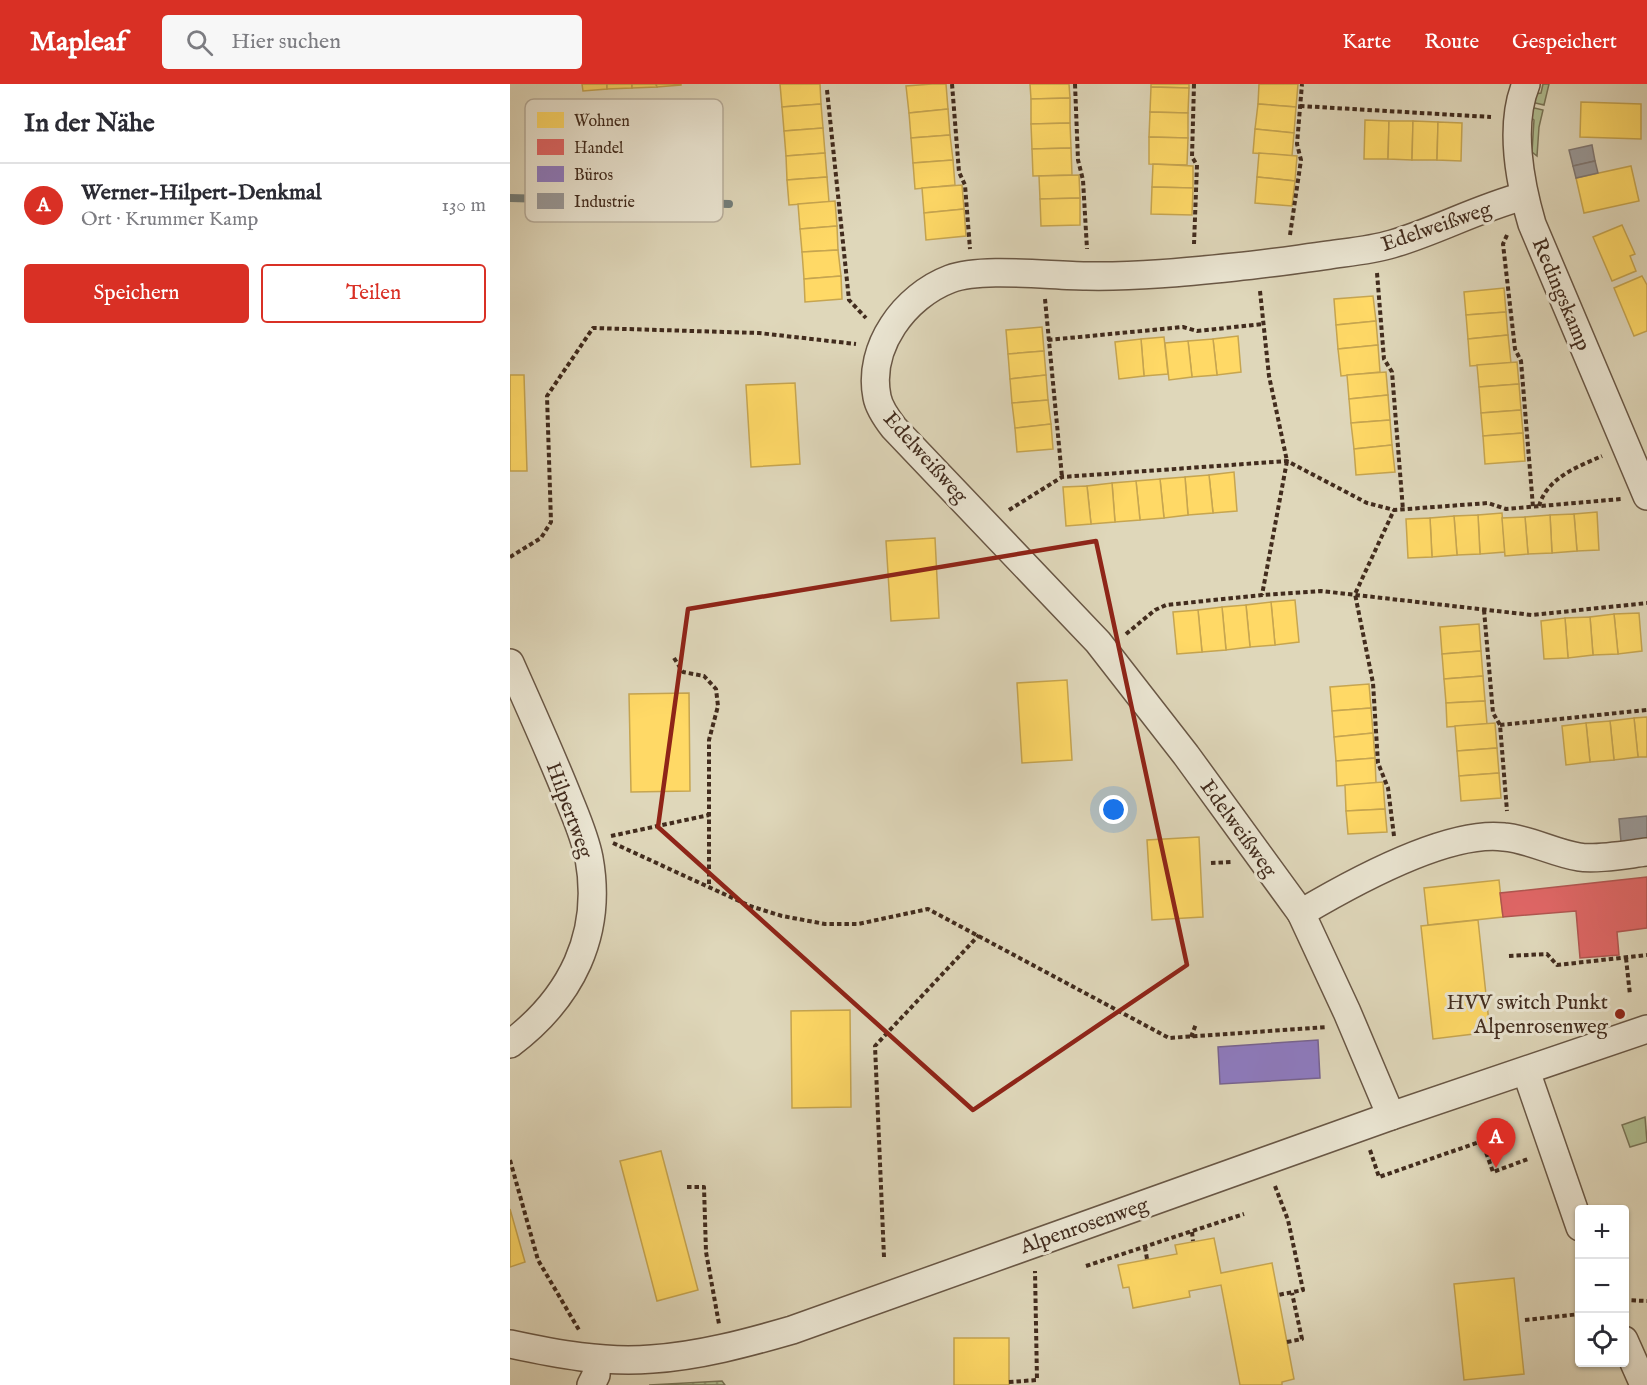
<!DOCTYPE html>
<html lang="de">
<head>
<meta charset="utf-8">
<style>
	:root { --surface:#fff; --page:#f7f7f7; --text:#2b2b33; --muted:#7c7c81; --line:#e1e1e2; --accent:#d93025 }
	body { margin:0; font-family:"IM FELL English",serif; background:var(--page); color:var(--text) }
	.controls { position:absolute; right:18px; bottom:18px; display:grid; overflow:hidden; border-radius:6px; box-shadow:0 2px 4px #0004 }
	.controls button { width:54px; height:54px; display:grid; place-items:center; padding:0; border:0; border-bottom:2px solid var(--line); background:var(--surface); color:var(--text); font:30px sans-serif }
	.you { position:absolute; left:604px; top:726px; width:21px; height:21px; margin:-15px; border:4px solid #fff; border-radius:50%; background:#1a73e8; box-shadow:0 0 0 9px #1a73e833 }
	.badge { display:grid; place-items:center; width:39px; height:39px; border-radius:50%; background:var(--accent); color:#fff; font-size:20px; font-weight:700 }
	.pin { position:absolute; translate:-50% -50px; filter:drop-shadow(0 2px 3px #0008) }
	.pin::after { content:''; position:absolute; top:32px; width:21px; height:18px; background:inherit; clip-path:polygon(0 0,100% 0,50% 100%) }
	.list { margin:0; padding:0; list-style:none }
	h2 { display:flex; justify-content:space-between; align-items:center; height:78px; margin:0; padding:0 24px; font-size:26px }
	h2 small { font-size:20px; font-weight:400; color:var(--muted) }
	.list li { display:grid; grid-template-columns:39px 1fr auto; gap:18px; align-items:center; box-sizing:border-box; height:84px; padding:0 24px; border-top:2px solid var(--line) }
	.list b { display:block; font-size:22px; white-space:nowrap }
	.list p { margin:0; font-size:20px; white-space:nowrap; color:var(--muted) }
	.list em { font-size:20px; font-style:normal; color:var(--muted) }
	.actions { display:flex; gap:12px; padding:18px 24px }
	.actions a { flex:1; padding:14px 0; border:2px solid var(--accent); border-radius:6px; text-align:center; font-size:21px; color:var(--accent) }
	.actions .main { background:var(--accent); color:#fff }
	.icon { flex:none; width:33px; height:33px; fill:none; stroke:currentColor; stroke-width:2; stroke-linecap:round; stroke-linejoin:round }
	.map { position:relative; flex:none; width:1137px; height:1301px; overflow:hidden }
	header { display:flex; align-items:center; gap:36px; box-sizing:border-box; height:84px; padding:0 30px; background:var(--accent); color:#fff }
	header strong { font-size:28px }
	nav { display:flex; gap:33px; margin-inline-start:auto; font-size:21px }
	.search { width:420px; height:54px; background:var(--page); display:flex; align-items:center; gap:15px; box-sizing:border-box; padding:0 21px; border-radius:6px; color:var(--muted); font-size:22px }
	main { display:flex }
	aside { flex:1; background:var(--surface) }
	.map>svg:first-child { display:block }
	.grass { fill:url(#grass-tufts); stroke:#797558; stroke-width:1.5 }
	.park { fill:#b0be91; stroke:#797558; stroke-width:1.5 }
	.garden { fill:url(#garden-dots); stroke:#797558; stroke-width:1.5 }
	.homes { fill:#ffd966; stroke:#c6a550; stroke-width:1.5 }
	.shops { fill:#e06666; stroke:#b15550; stroke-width:1.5 }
	.offices { fill:#8e7cc3; stroke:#776492; stroke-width:1.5 }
	.industry { fill:#999; stroke:#7f7874; stroke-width:1.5 }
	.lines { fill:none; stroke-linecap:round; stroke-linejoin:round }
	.stream { stroke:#747f7b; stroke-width:8 }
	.minor-casing { stroke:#695745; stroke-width:30 }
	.path { stroke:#422c1e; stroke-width:4; stroke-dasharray:4.5 3; stroke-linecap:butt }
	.minor { stroke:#eae5d2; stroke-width:27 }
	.marked { fill:none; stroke:#8f2418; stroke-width:4.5; stroke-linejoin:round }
	.poi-dot { fill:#8f2418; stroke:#eae5d2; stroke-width:2 }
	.labels { text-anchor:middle; stroke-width:6; stroke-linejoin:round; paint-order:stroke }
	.street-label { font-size:21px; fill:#422c1e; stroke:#eae5d2 }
	.poi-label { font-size:21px; fill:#422c1e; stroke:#eae5d2; text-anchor:end }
	.key { fill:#eae5d2; stroke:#b8ae9c; stroke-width:1.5 }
	.key-label { font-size:16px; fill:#422c1e }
</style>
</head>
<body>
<header>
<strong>Mapleaf</strong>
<div class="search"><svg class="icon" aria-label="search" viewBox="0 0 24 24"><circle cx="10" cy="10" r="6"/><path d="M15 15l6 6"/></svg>Hier suchen</div>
<nav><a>Karte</a><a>Route</a><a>Gespeichert</a></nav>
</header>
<main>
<aside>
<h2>In der Nähe<small></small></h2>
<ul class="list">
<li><span class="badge">A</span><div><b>Werner-Hilpert-Denkmal</b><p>Ort · Krummer Kamp</p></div><em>130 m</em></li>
</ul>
<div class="actions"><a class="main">Speichern</a><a>Teilen</a></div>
</aside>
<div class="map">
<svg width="1137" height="1301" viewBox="0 0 1137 1301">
	<defs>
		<pattern id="grass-tufts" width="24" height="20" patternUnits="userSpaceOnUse" patternTransform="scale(1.5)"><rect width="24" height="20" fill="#b0be91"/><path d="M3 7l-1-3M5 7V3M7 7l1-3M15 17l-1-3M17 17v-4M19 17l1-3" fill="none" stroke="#919b76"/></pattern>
		<pattern id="garden-dots" width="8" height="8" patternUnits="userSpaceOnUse" patternTransform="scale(1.5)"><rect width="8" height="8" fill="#b0be91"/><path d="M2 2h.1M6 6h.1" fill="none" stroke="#919b76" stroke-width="1.8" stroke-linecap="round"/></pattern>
	</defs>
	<rect width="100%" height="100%" fill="#dfd7ba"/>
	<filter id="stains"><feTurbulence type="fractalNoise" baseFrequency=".00333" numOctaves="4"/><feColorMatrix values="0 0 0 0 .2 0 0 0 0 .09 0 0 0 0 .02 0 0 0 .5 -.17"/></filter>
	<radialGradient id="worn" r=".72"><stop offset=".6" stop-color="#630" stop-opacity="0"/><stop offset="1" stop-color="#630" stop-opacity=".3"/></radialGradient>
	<!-- grass -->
	<g class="grass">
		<polygon points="1033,0 1039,0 1034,21 1017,17 1018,11 1031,9"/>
		<polygon points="1016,22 1033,26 1029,43 1027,72 1022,68 1024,36 1014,27"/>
	</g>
	<!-- park -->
	<polygon class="park" points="1135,1033 1137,1058 1120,1063 1112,1041"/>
	<!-- garden -->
	<polygon class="garden" points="212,1297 215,1301 139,1301"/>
	<!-- homes -->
	<g class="homes">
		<polygon points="72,0 97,0 97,5 73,7"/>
		<polygon points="97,0 122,0 122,4 97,5"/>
		<polygon points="122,0 146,0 147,3 122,4"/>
		<polygon points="146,0 171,0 171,1 147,3"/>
		<polygon points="270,0 310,0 311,20 272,23"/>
		<polygon points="422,0 436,0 438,25 399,29 396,2"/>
		<polygon points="520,0 559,0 560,14 521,15"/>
		<polygon points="641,0 679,0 679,4 641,3"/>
		<polygon points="749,0 788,0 786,23 748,20"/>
		<polygon points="641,3 679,4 678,29 640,28"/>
		<polygon points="560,14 560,39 521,40 521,15"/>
		<polygon points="1071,18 1131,20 1131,55 1070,53"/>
		<polygon points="311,20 313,44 274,47 272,23"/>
		<polygon points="748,20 786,23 784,49 745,45"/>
		<polygon points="438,25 440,51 401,54 399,29"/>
		<polygon points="640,28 678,29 678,54 639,53"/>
		<polygon points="855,36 879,37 878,75 854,75"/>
		<polygon points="879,37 903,37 902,76 878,75"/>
		<polygon points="903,37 928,38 927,76 902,76"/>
		<polygon points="928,38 952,39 951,77 927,76"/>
		<polygon points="560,39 561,64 522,65 521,40"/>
		<polygon points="313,44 315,69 276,72 274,47"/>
		<polygon points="745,45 784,49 782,72 743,69"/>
		<polygon points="440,51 443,76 403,79 401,54"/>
		<polygon points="639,53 678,54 677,81 639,80"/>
		<polygon points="561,64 562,91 523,92 522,65"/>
		<polygon points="315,69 317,93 277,96 276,72"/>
		<polygon points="749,69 787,72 785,97 747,93"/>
		<polygon points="443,76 445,101 405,105 403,79"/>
		<polygon points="643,80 683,82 683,104 642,103"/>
		<polygon points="1121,82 1129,117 1074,129 1066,94"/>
		<polygon points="569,91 570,114 530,115 529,92"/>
		<polygon points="317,93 319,118 279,121 277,96"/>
		<polygon points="747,93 785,97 782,122 745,119"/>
		<polygon points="452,101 454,125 414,129 412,104"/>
		<polygon points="642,103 683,104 682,131 641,130"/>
		<polygon points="570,114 570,141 531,142 530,115"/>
		<polygon points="325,117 327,142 290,145 288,120"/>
		<polygon points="454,125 456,152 416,156 414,129"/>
		<polygon points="1112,141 1125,170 1120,172 1126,187 1102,197 1083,153"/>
		<polygon points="327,142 328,166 292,168 290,145"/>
		<polygon points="328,166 331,192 294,195 292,168"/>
		<polygon points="331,192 332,215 295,218 294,195"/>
		<polygon points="1132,192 1137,201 1137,247 1124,252 1104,204"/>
		<polygon points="994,204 996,228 956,231 954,208"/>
		<polygon points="863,212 866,237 826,241 824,215"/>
		<polygon points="996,228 998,251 958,255 956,231"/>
		<polygon points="866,237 868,261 828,265 826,241"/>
		<polygon points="532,243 534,267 498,270 496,246"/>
		<polygon points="998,251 1001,279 960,282 958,255"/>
		<polygon points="728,252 731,288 707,291 703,255"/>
		<polygon points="654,253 658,290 634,292 631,255"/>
		<polygon points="631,255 634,292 609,295 605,258"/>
		<polygon points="703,255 707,291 682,293 678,257"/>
		<polygon points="678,257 682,293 659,296 655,259"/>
		<polygon points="868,261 870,288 831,292 828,265"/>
		<polygon points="534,267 536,291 500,295 498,270"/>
		<polygon points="1007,278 1009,300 969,303 967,281"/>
		<polygon points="876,288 878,311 839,315 837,291"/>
		<polygon points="0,291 14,291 17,387 0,387"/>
		<polygon points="536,291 538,316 502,319 500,295"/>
		<polygon points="285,299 290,380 241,383 236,301"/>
		<polygon points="1009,300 1011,326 971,329 969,303"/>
		<polygon points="878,311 880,336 841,339 839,315"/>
		<polygon points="538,316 541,340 505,344 502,319"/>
		<polygon points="1011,326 1013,349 973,352 971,329"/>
		<polygon points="880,336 882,361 844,365 841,339"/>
		<polygon points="541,340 543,365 507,368 505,344"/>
		<polygon points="1013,349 1015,377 975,380 973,352"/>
		<polygon points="882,361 885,388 846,391 844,365"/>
		<polygon points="724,388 727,427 703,429 699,391"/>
		<polygon points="699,391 703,429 678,431 675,393"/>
		<polygon points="675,393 678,431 654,434 650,395"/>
		<polygon points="650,395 654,434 630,436 626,397"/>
		<polygon points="626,397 630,436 605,438 602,399"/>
		<polygon points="602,399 605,438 581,440 577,402"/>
		<polygon points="577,402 581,440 556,442 553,403"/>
		<polygon points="1087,428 1089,466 1067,467 1064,430"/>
		<polygon points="992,429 995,468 970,470 968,431"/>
		<polygon points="1064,430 1067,467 1042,469 1040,431"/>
		<polygon points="968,431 970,470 947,471 944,432"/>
		<polygon points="1040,431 1042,469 1018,470 1015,433"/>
		<polygon points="944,432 947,471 922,473 920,434"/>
		<polygon points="1015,433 1018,470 995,472 992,434"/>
		<polygon points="920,434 922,473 898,474 896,435"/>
		<polygon points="425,454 429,534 381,537 376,457"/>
		<polygon points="785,516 789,558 765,561 761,518"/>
		<polygon points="761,518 765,561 740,563 736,521"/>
		<polygon points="736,521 740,563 716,566 712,523"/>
		<polygon points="712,523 716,566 692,568 688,526"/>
		<polygon points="688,526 692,568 667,570 663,528"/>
		<polygon points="1129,529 1132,567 1108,570 1104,530"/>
		<polygon points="1104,530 1108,570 1083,571 1080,533"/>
		<polygon points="1080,533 1083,571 1058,574 1055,534"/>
		<polygon points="1055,534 1058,574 1034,575 1031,537"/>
		<polygon points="969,540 971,567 932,570 930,543"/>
		<polygon points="971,567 973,592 934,595 932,570"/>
		<polygon points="973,592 975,617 936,619 934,595"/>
		<polygon points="557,596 562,676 512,679 507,599"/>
		<polygon points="859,600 861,624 822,627 820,603"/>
		<polygon points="179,609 180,707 121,708 119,610"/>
		<polygon points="975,617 977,640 937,643 936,619"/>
		<polygon points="861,624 863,649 824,653 822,627"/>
		<polygon points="1137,633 1137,673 1128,673 1124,634"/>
		<polygon points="1124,634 1128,673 1104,676 1100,637"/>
		<polygon points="1100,637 1104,676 1080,678 1076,639"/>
		<polygon points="985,639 987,664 947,667 945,642"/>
		<polygon points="1076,639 1080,678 1056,681 1052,642"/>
		<polygon points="863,649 865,674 826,677 824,653"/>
		<polygon points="987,664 989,689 949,692 947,667"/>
		<polygon points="865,674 866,699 827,702 826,677"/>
		<polygon points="989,689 991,714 951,717 949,692"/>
		<polygon points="873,698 875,725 836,727 835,701"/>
		<polygon points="875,725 877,748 838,750 836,727"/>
		<polygon points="689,753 693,833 642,836 637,756"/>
		<polygon points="989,796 993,833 918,841 914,804"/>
		<polygon points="968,836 980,948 923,955 911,842"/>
		<polygon points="340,926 341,1023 282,1024 281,927"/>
		<polygon points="151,1067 188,1206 147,1217 110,1077"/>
		<polygon points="0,1125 15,1178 0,1183"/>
		<polygon points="704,1154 711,1189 762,1179 784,1295 772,1298 772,1301 730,1301 711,1201 679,1207 680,1213 623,1224 619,1203 613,1204 608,1181 667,1170 665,1161"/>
		<polygon points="1004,1194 1014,1290 954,1296 944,1200"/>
		<rect x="444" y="1254" width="55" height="47"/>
	</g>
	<!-- shops -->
	<polygon class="shops" points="1137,793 1137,844 1107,848 1109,871 1070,874 1066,827 993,833 990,809"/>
	<!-- offices -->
	<polygon class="offices" points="808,956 810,994 710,1000 708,963"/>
	<!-- industry -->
	<g class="industry">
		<polygon points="1082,61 1085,77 1063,82 1059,66"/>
		<polygon points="1085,77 1088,89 1066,94 1063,82"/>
		<polygon points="1137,732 1137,755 1111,758 1109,735"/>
	</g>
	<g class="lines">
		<!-- stream -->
		<polyline class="stream" points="0,114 219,120"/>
		<!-- minor casing -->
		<g class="minor-casing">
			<g id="minor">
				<path d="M1016 0C999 41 1010 99 1022 140L1137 412"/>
				<path d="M0 579C20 624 40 668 58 713 66 733 75 753 79 774 93 851 61 914 0 960"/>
				<path d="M791 829C840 800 937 746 994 753 1019 755 1044 769 1069 773 1085 776 1119 770 1137 768"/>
				<polyline points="1016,987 1070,1143"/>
				<path d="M881 1032 837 928 791 829 676 671 588 558 384 344C377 335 369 324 367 313 357 263 395 212 440 195 472 183 540 192 576 192 625 193 676 188 725 183 757 180 788 175 819 171 840 168 862 166 882 160 927 147 968 124 1014 112"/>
				<polyline points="1114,1256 1134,1301"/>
				<path d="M0 1260C46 1270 94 1279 142 1275 189 1272 237 1259 282 1246L881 1032 1137 945"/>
				<polyline points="81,1301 86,1291 87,1275"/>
			</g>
		</g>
		<!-- path -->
		<g class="path">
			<polyline points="442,0 449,88 455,101 460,165"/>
			<polyline points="565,0 568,76 573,96 577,165"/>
			<polyline points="684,0 682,73 687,81 684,160"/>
			<polyline points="317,6 339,216 356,234"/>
			<polyline points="790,22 981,33"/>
			<polyline points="780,151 791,76 787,60 792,0"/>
			<polyline points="997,151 993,160 1005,265 1011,277 1023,423"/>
			<polyline points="867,189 874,275 882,288 893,426"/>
			<polyline points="750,207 759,292 777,377 752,511"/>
			<polyline points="535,215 552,393"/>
			<polyline points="538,256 673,243 687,247 753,240"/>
			<path d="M1029 422C1037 394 1067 383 1092 372"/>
			<polyline points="499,426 552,393 777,377 857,419 884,426 978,419 996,425 1111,415"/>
			<polyline points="0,473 31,454 41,438 37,312 83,244 249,249 346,260"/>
			<polyline points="974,526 983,629 990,641 997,727"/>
			<polyline points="616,550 645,526 656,521 752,511 811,507 1022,531 1137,519"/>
			<polyline points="164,574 173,588 194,592 206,605 208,622 199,656 199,803"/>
			<polyline points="990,641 1137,626"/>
			<polyline points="101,752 199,731"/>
			<polyline points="884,752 878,704 868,679 863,599 845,510 884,426"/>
			<polyline points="103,759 240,822 272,832 315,840 348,840 418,825 659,954 817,943"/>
			<polyline points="701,779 721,778"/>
			<polyline points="999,872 1037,870 1047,881 1137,871"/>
			<polyline points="1116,874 1120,911"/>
			<polyline points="681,953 686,940"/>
			<polyline points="860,1066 869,1093 972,1057 983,1088 1018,1075"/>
			<polyline points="0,1076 28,1176 69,1246"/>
			<polyline points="765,1102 778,1136 793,1206 768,1211"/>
			<polyline points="177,1103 194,1103 196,1168 209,1240"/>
			<polyline points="682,1148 683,1157"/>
			<polyline points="635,1163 637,1175"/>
			<polyline points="374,1173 365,962 469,851"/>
			<polyline points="576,1182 734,1130"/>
			<polyline points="1114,1216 1137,1217"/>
			<polyline points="1015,1236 1070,1230"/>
			<polyline points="777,1258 792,1255 782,1209"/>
			<polyline points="499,1298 527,1296 525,1187"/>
		</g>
		<!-- minor -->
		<use href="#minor" class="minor"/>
	</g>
	<!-- marked area -->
	<path class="marked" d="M586 457 677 881 463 1026 148 743 178 525Z"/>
	<!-- markers -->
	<circle class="poi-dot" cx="1110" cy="930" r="6"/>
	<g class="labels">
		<!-- street labels -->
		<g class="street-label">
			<text transform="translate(926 142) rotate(-19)" y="7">Edelweißweg</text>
			<text transform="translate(1052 210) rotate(67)" y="7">Redingskamp</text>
			<text transform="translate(416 373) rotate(48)" y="7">Edelweißweg</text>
			<text transform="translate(60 726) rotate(70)" y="7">Hilpertweg</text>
			<text transform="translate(729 744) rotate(54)" y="7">Edelweißweg</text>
			<text transform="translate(574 1141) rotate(-19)" y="7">Alpenrosenweg</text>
		</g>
		<!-- poi labels -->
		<g class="poi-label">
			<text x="1098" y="925">HVV switch Punkt<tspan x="1098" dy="24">Alpenrosenweg</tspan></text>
		</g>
	</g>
	<!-- legend -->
	<rect x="15" y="15" width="198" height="123" rx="9" class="key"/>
	<rect x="27" y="28" width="27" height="16" fill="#ffd966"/>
	<rect x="27" y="55" width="27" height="16" fill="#e06666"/>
	<rect x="27" y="82" width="27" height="16" fill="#8e7cc3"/>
	<rect x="27" y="109" width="27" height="16" fill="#999"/>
	<g class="key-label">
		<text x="64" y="42">Wohnen</text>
		<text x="64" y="69">Handel</text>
		<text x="64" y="96">Büros</text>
		<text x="64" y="123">Industrie</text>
	</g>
	<rect width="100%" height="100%" filter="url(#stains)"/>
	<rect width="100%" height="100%" fill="url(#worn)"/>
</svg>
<div class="controls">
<button>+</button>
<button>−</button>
<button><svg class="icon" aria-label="locate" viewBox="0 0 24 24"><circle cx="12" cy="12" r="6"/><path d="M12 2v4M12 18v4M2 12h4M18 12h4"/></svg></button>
</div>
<div class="you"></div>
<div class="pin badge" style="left:986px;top:1084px">A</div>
</div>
</main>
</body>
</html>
